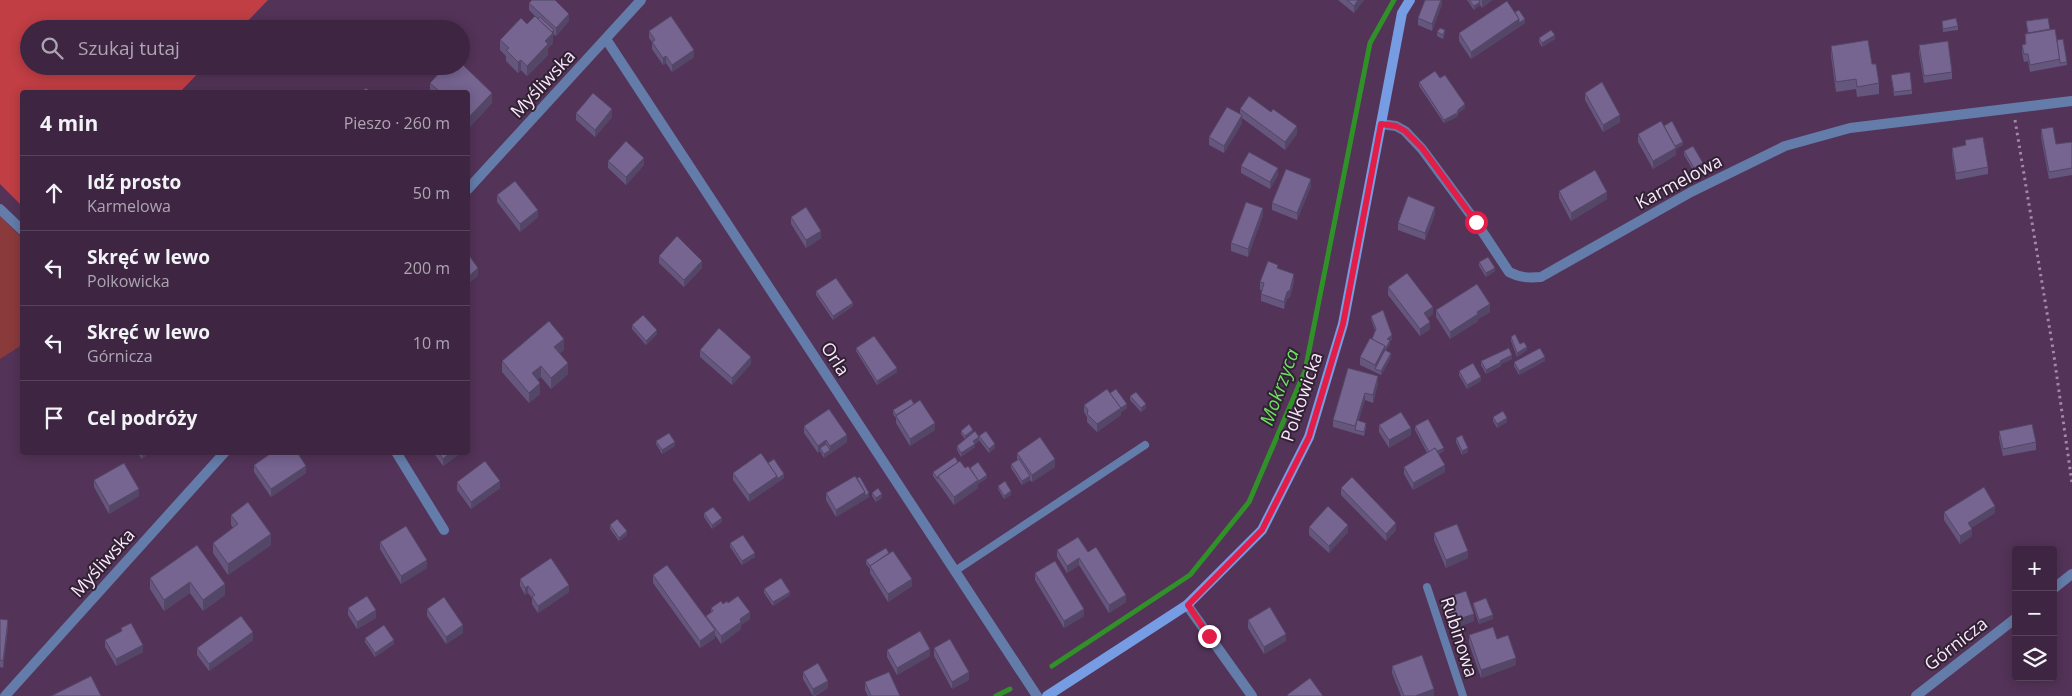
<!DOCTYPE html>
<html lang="pl">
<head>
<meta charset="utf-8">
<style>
	:root { --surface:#3e2642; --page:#49324d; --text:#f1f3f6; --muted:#ada5b2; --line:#57435b }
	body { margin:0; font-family:"Open Sans",sans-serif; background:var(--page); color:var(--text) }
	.controls { position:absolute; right:15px; bottom:15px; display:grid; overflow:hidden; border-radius:5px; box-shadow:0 2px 12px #0003 }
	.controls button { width:45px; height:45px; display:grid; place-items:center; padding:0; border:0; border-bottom:1px solid var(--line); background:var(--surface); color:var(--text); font:25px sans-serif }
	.stop { position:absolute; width:15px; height:15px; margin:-11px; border:4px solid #e11d48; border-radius:50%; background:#fff }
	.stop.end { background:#e11d48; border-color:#fff; box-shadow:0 1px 5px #0008 }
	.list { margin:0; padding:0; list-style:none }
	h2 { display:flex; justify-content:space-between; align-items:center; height:65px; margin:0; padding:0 20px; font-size:21px }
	h2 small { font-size:16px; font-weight:400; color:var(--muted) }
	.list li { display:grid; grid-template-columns:32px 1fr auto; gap:15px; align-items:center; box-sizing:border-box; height:75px; padding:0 20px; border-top:1px solid var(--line) }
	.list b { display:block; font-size:19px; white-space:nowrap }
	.list p { margin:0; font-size:16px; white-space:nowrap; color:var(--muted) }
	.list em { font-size:16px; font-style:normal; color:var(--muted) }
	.icon { flex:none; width:28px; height:28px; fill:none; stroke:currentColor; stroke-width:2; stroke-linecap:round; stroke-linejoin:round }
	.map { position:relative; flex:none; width:2072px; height:696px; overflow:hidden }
	.search { position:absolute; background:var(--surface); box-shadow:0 2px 12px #0003; left:20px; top:20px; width:450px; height:55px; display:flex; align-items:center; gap:12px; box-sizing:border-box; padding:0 18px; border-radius:28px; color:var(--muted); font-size:19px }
	.panel { position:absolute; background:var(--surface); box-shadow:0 2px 12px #0003; left:20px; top:90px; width:450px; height:365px; border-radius:5px }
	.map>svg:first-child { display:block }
	.green { fill:#8b3a3b }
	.forest { fill:#c03e44 }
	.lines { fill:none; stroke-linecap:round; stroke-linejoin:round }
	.stream { stroke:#319129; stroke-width:5 }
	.path { stroke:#a288a5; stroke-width:3; stroke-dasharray:2.5 4; stroke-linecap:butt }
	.lane { stroke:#647ca9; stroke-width:8 }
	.street { stroke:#647ca9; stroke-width:10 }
	.secondary { stroke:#769ce3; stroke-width:10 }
	.wall { fill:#65567d }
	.shaded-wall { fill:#534666 }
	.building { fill:#766491; stroke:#534666 }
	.route { stroke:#e11d48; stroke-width:6 }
	.labels { text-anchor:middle; stroke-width:4; stroke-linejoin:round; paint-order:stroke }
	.street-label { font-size:18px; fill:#fbe7fd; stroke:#302232 }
	.water-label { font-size:19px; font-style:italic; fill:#6ce062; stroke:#302232 }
</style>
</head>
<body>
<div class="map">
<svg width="2072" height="696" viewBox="0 0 2072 696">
	<rect width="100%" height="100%" fill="#533358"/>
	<!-- green -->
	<polygon class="green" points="0,216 22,238 22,345 0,359"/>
	<!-- forest -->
	<polygon class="forest" points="0,0 268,0 240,29 29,29 29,66 205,66 180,92 22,92 22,206 0,184"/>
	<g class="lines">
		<!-- stream -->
		<g class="stream">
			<polyline points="1052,666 1190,575 1249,502 1305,371 1370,43 1394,0"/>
			<polyline points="996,696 1010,689"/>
		</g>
		<!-- path -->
		<polyline class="path" points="2015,120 2053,349 2072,483"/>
		<!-- lane -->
		<g class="lane">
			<polyline points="955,571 1145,445"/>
			<polyline points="1427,587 1463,696"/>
		</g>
		<!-- street -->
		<g class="street">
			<polyline points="606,39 1037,696"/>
			<path d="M1381 124 1396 126 1405 131 1422 149 1476 222 1509 272C1521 278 1529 278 1541 277L1691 192 1785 146 1850 128 2072 101"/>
			<polyline points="468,189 641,0"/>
			<polyline points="0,209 22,230"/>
			<polyline points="396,452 444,530"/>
			<polyline points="2053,589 2072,574"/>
			<polyline points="1187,605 1252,696"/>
			<polyline points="5,696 225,452"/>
			<polyline points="1916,696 2016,618"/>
		</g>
		<!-- secondary -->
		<polyline class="secondary" points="1047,696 1187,605 1262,530 1309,437 1343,324 1402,13 1410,0"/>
	</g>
	<!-- wall -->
	<g class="wall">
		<polygon points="1338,0 1364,0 1354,13"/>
		<polygon points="1442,0 1442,4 1432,31 1418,25 1418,18"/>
		<polygon points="1467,0 1492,0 1482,8 1480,5 1474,10"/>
		<polygon points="529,3 569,21 556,36 554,34 553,36 553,43 548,48 548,55 527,76 521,70 518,73 506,61 506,56 500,50 500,40 527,24 535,16 529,10"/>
		<polygon points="1515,12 1525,23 1471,59 1459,41 1459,33"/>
		<polygon points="1942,21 1958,26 1958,30 1943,32"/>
		<polygon points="2026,21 2050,29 2057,40 2067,62 2067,65 2030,72 2028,61 2024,62 2022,52 2022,45 2025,44 2025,34 2028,33"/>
		<polygon points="649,31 694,57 672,72 666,63 663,65 652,49 652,42 649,38"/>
		<polygon points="1437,32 1445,34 1443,39 1437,36"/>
		<polygon points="1539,38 1555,39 1542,47 1539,42"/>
		<polygon points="1919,45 1952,72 1952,79 1924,83 1919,53"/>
		<polygon points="1831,46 1872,64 1879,83 1879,94 1857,97 1856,89 1836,92 1831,56"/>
		<polygon points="461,63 492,93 492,103 468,129 468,92 430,92 430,83 446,66 461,66"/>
		<polygon points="1891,75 1912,90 1912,94 1894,96"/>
		<polygon points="1440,78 1465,108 1458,113 1457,117 1444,123 1419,86 1419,82"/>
		<polygon points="1585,93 1620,122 1603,132 1585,100"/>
		<polygon points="1240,109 1297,134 1285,150 1242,118 1242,123 1224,153 1209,145 1209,137 1240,114"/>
		<polygon points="576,113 612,117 595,137 576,120"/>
		<polygon points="1664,126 1683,145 1676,149 1676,155 1653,169 1638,142 1638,134"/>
		<polygon points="2041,129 2056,144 2072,142 2072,175 2049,179 2041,137"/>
		<polygon points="1965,140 1988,167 1988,174 1956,180 1952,155 1952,148 1965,145"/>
		<polygon points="1684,151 1703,167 1694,172 1684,155"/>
		<polygon points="608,161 644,165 626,185 608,168"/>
		<polygon points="1241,166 1278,175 1270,189 1241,173"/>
		<polygon points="1311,186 1297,220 1272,210 1272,203"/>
		<polygon points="1559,191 1607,199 1571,221 1559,198"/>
		<polygon points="497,195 538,217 520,232 497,202"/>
		<polygon points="1435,214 1425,240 1398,230 1398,223"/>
		<polygon points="1263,215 1248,257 1231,251 1231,243"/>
		<polygon points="791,217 821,238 806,248 791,224"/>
		<polygon points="659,256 702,268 684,287 659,263"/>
		<polygon points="1479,262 1495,271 1486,277 1479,266"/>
		<polygon points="1278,268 1294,281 1290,297 1287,299 1284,309 1261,301 1261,294 1262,290 1260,290 1260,282"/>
		<polygon points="1388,287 1433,314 1427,318 1430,329 1420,336 1388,295"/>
		<polygon points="816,291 853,306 833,320 816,295"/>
		<polygon points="1436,310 1490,312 1478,319 1478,321 1450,339 1436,317"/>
		<polygon points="1371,316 1392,339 1390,341 1390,344 1386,350 1391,357 1381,375 1360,365 1360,357 1372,339 1375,330 1371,319"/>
		<polygon points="632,325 657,334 646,345 632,329"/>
		<polygon points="1511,337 1520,344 1527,350 1517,357 1511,341"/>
		<polygon points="856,348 897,372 877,385 856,351"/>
		<polygon points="564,350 560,353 568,374 551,389 541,377 538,379 540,394 529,403 502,372 502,361"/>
		<polygon points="700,350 751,364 732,385 700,357"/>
		<polygon points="1512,359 1501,364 1501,366 1486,374 1481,365 1481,361"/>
		<polygon points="1545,361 1519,375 1514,366 1514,362"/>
		<polygon points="1348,368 1378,383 1373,403 1365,400 1358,421 1366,427 1364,436 1333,427 1333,420"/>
		<polygon points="1459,371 1481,381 1467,389 1459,375"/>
		<polygon points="1110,393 1127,408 1121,412 1121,415 1097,432 1087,422 1087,417 1084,412 1084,405"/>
		<polygon points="1130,396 1146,408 1141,412 1130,400"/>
		<polygon points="914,404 935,430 910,446 896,423 896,418 893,414 893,410"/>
		<polygon points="1493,417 1507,422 1497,428 1493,421"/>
		<polygon points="1379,425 1411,435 1389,448 1379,432"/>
		<polygon points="804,426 847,442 824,458 820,451 818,453 804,433"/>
		<polygon points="1415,426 1444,451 1439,454 1445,472 1413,490 1404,474 1404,467 1427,453 1415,430"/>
		<polygon points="961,431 973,433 979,437 979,436 995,448 989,453 979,440 979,441 975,444 975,447 961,457 957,450 957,446 965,439 961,434"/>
		<polygon points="1999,431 2036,442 2036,450 2003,456 1999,438"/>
		<polygon points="1456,438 1468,452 1462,455 1456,442"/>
		<polygon points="656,441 675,446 662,454 656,444"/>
		<polygon points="137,452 150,452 142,459"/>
		<polygon points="433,452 462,452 443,466"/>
		<polygon points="1017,453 1055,467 1032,482 1030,480 1022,485 1011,468 1011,464 1017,460"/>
		<polygon points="958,462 965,468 969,468 987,478 978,484 978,488 954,505 933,476 933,472"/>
		<polygon points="768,463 784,478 749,502 733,480 733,473"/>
		<polygon points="254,465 306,473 271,497 254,472"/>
		<polygon points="94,480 139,496 109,514 94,487"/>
		<polygon points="457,482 500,488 471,509 457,490"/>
		<polygon points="998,486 1011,495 1004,499 998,489"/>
		<polygon points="1341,488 1396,530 1386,541 1341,495"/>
		<polygon points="826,493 869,497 836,517 826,500"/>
		<polygon points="872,493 882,498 876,502 872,496"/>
		<polygon points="1944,512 1995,513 1971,528 1972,536 1960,544 1944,520"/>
		<polygon points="704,513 722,522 712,529 704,517"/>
		<polygon points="231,515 271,545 228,575 213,553 213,543 233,528 231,525"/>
		<polygon points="610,525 627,535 619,541 610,529"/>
		<polygon points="1309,527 1348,532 1329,553 1309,535"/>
		<polygon points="1434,533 1468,558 1446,568 1434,540"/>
		<polygon points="380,542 427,568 401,584 380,549"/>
		<polygon points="730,543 755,557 742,565 730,547"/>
		<polygon points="1057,550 1088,552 1126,602 1109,613 1079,565 1067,573 1057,557"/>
		<polygon points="866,560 912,586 888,602 870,573 870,569 866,564"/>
		<polygon points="1035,573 1084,616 1064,628 1035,580"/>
		<polygon points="653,575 706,618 706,616 711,612 711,608 723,604 728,603 750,619 741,625 741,629 721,644 715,635 715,638 700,648 653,583"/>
		<polygon points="150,578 225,584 225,595 203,611 190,593 164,611 150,589"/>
		<polygon points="520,579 569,592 538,613 532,604 532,598 528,593 525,595 520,586"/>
		<polygon points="764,589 790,595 773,606 764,593"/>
		<polygon points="1441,599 1474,621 1450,630 1441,607"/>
		<polygon points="1473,603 1493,619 1479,624 1473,606"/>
		<polygon points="348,608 376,618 357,629 348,615"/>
		<polygon points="427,609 463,633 446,644 427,616"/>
		<polygon points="0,619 8,627 3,668 0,667"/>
		<polygon points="1248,620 1286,641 1264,654 1248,628"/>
		<polygon points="121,628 143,652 116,666 105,647 105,640 121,631"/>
		<polygon points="1469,635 1497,639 1516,665 1481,678 1469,643"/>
		<polygon points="365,638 394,644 375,657 365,642"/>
		<polygon points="253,640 209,671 197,655 197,648"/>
		<polygon points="934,648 969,680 952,689 934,656"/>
		<polygon points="887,650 930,656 897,675 887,657"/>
		<polygon points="1392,666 1434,696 1401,696 1392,673"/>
		<polygon points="803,672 828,688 815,696 813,696 803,679"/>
		<polygon points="865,682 900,696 868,696 865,690"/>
	</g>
	<!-- shaded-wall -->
	<g class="shaded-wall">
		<polygon points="1358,0 1364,0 1354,13 1354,6"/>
		<polygon points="1441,0 1442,0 1442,4 1432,31 1432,24"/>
		<polygon points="1482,0 1492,0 1482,8"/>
		<polygon points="1480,2 1480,5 1474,10 1474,6"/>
		<polygon points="569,14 569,21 556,36 556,28"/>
		<polygon points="1519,19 1525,19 1525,23 1471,59 1471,52"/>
		<polygon points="554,30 554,34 553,36 553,43 548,48 548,55 527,76 527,66 545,41"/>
		<polygon points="1445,30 1445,34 1443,39 1443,35"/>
		<polygon points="1555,35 1555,39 1542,47 1542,43"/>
		<polygon points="694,50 694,57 672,72 672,65"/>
		<polygon points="666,56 666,63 663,65 663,58"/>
		<polygon points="521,60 521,70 518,73 518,62"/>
		<polygon points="492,93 492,103 468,129 468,118"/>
		<polygon points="1465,104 1465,108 1458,113 1458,110"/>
		<polygon points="612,109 612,117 595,137 595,130"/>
		<polygon points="1457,113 1457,117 1444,123 1444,120"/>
		<polygon points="1242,115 1242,123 1224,153 1224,146"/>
		<polygon points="1620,115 1620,122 1603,132 1603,125"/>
		<polygon points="1297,126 1297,134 1285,150 1285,142"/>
		<polygon points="1683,142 1683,145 1676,149 1676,155 1653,169 1653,161"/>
		<polygon points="644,158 644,165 626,185 626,177"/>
		<polygon points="1703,163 1703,167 1694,172 1694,168"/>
		<polygon points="1278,168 1278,175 1270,189 1270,182"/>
		<polygon points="1311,179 1311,186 1297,220 1297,213"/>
		<polygon points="1607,192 1607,199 1571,221 1571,213"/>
		<polygon points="1435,207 1435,214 1425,240 1425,233"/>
		<polygon points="1263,208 1263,215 1248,257 1248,249"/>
		<polygon points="538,210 538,217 520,232 520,224"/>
		<polygon points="821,231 821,238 806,248 806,240"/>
		<polygon points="702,261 702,268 684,287 684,280"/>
		<polygon points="478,268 478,276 468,284 468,277"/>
		<polygon points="1495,268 1495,271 1486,277 1486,273"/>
		<polygon points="1294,274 1294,281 1290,297 1287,299 1284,309 1284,302"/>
		<polygon points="853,303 853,306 833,320 833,316"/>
		<polygon points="1490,304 1490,312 1478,319 1478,321 1450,339 1450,332 1477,312"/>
		<polygon points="1433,307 1433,314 1424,320 1424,313"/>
		<polygon points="1430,322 1430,329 1420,336 1420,329"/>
		<polygon points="657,330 657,334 646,345 646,341"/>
		<polygon points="1392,335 1392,339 1390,341 1390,344 1376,369 1375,369 1375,372 1375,365 1387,339"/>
		<polygon points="564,339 564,350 554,357 554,347"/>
		<polygon points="1527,347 1527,350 1517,357 1517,353"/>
		<polygon points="1391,353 1391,357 1381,375 1381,371"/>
		<polygon points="1512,355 1512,359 1501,364 1501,366 1486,374 1486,370 1500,361"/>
		<polygon points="751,357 751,364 732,385 732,378"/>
		<polygon points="1545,357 1545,361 1519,375 1519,371"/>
		<polygon points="568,363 568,374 551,389 551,378"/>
		<polygon points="541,366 541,377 532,384 532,373"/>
		<polygon points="897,368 897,372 877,385 877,381"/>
		<polygon points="1378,376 1378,383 1373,403 1373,395"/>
		<polygon points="1481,377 1481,381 1467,389 1467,385"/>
		<polygon points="540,383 540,394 529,403 529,393"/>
		<polygon points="1365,393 1365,400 1356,430 1355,430 1355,433 1355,426"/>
		<polygon points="1127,404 1127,408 1121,412 1121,415 1097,432 1097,424"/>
		<polygon points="1146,404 1146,408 1141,412 1141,408"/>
		<polygon points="1507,418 1507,422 1497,428 1497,424"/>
		<polygon points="935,423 935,430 910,446 910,439"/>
		<polygon points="1411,428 1411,435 1389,448 1389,440"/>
		<polygon points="973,430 973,433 965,439 965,436"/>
		<polygon points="847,435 847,442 824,458 824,454 830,450 830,446"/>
		<polygon points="979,437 979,441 975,444 975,447 961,457 961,453 973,441"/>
		<polygon points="826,440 826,447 820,448 820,451 818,453 818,446"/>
		<polygon points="675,442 675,446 662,454 662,450"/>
		<polygon points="995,444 995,448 989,453 989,449"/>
		<polygon points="1444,448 1444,451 1430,459 1430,455"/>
		<polygon points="1468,448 1468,452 1462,455 1462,451"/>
		<polygon points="142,452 150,452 142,459"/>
		<polygon points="451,452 462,452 443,466 443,459"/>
		<polygon points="1055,459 1055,467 1032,482 1032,475"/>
		<polygon points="1445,465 1445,472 1413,490 1413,483"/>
		<polygon points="306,466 306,473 271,497 271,489"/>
		<polygon points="784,474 784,478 749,502 749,495 777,476"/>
		<polygon points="987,475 987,478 978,484 978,488 954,505 954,497"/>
		<polygon points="1030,476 1030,480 1022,485 1022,481"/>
		<polygon points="500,481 500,488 471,509 471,502"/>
		<polygon points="139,489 139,496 109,514 109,506"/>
		<polygon points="1011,491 1011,495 1004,499 1004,496"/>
		<polygon points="865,492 869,493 869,497 836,517 836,510"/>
		<polygon points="882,494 882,498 876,502 876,498"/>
		<polygon points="1995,506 1995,513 1968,530 1968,523"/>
		<polygon points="722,518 722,522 712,529 712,525"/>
		<polygon points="1396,523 1396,530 1386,541 1386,534"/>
		<polygon points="1348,525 1348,532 1329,553 1329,546"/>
		<polygon points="1972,529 1972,536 1960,544 1960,536"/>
		<polygon points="627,531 627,535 619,541 619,538"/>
		<polygon points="271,534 271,545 228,575 228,564"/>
		<polygon points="1468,551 1468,558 1446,568 1446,560"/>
		<polygon points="755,553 755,557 742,565 742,561"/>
		<polygon points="1079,558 1079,565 1067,573 1067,566"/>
		<polygon points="427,560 427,568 401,584 401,576"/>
		<polygon points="912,579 912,586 888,602 888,594"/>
		<polygon points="190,582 190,593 164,611 164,600"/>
		<polygon points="225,584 225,595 203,611 203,600"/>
		<polygon points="569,585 569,592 538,613 538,606"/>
		<polygon points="528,586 528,593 525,595 525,588"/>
		<polygon points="790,592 790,595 773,606 773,602"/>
		<polygon points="1126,595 1126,602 1109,613 1109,605"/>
		<polygon points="1084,609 1084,616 1064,628 1064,621"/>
		<polygon points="376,610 376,618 357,629 357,622"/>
		<polygon points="750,612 750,619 741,625 741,629 721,644 721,636 740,619"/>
		<polygon points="1474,614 1474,621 1450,630 1450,622"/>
		<polygon points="1493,615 1493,619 1479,624 1479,620"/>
		<polygon points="8,620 8,627 3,668 3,661"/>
		<polygon points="463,625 463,633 446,644 446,637"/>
		<polygon points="715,630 715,638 700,648 700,641"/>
		<polygon points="253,632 253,640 209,671 209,664"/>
		<polygon points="1286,634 1286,641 1264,654 1264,647"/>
		<polygon points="394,640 394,644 375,657 375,653"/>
		<polygon points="143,645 143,652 116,666 116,659"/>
		<polygon points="930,649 930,656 897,675 897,668"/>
		<polygon points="1516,658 1516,665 1481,678 1481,670"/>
		<polygon points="969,672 969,680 952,689 952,682"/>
		<polygon points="828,681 828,688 813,696 813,689"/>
		<polygon points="1434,689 1434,696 1415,696"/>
	</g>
	<!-- building -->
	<g class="building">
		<polygon points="532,0 555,0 569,14 556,28 529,3"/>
		<polygon points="1347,0 1358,0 1354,6"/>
		<polygon points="1425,0 1441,0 1432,24 1418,18"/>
		<polygon points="1469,0 1479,0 1480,2 1474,6"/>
		<polygon points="1507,1 1519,19 1471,52 1459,33"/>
		<polygon points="1519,10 1525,19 1519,23 1519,19 1515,12"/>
		<polygon points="535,16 553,33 545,41 548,44 527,66 521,60 518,62 506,50 509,48 500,40 521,18 527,24"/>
		<polygon points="671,16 694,50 672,65 666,56 663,58 652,42 655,40 649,31"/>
		<polygon points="540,17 554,30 552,32 538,19"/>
		<polygon points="1956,18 1958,26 1943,29 1942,21"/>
		<polygon points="2048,18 2050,29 2028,33 2026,21"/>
		<polygon points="1440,28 1445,30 1443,35 1437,32"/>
		<polygon points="2055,29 2060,59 2030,65 2028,54 2024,54 2022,45 2026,44 2025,34"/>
		<polygon points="1551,30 1555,35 1542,43 1539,38"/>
		<polygon points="2063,39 2067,62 2060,63 2057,40"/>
		<polygon points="1868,40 1872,64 1876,64 1879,83 1857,87 1856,79 1836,82 1831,46"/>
		<polygon points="1948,41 1952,72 1924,76 1919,45"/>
		<polygon points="461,63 492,93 468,118 468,92 440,92 430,83 446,66 461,66"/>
		<polygon points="1435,71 1440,78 1445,75 1465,104 1458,110 1457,113 1444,120 1419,82"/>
		<polygon points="1910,72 1912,90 1894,92 1891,75"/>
		<polygon points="1602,82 1620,115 1603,125 1585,93"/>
		<polygon points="366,88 371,92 361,92"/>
		<polygon points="593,93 612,109 595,130 576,113"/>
		<polygon points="1249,96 1271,112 1273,109 1297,126 1285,142 1240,109"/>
		<polygon points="1227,107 1242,115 1224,146 1209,137"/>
		<polygon points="1661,121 1676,148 1653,161 1638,134"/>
		<polygon points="1672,121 1683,142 1675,146 1664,126"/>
		<polygon points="2053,127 2056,144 2072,142 2072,168 2049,172 2041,129"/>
		<polygon points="1983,137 1988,167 1956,173 1952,148 1966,145 1965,140"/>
		<polygon points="626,141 644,158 626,177 608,161"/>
		<polygon points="1693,146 1703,163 1694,168 1684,151"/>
		<polygon points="1249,152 1278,168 1270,182 1241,166"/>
		<polygon points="1286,169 1311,179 1297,213 1272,203"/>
		<polygon points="1595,170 1607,192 1571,213 1559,191"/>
		<polygon points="515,181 538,210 520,224 497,195"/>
		<polygon points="1408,196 1435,207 1425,233 1398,223"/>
		<polygon points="1246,202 1263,208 1248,249 1231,243"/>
		<polygon points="806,207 821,231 806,240 791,217"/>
		<polygon points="677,236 702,261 684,280 659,256"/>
		<polygon points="468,254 478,268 468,277"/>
		<polygon points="1488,257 1495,268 1486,273 1479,262"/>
		<polygon points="1268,261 1278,265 1277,268 1294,274 1290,290 1287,292 1284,302 1261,294 1264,283 1260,282"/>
		<polygon points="1407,273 1433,307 1424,313 1430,322 1420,329 1388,287"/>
		<polygon points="836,278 853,303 833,316 816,291"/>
		<polygon points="1477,284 1490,304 1477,312 1478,314 1450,332 1436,310"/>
		<polygon points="1383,310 1392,335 1387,339 1390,340 1385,350 1385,346 1372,339 1376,329 1371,316"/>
		<polygon points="643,315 657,330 646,341 632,325"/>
		<polygon points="549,321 564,339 554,347 568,363 551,378 541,366 532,373 540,383 529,393 502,361"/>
		<polygon points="719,328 751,357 732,378 700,350"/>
		<polygon points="1515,334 1520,344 1524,342 1527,347 1517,353 1511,337"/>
		<polygon points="874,336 897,368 877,381 856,348"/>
		<polygon points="1370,338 1385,346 1375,365 1360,357"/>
		<polygon points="1509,348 1512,355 1500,361 1501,362 1486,370 1481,361"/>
		<polygon points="1540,348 1545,357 1519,371 1514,362"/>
		<polygon points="1385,350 1391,353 1381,371 1375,369"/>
		<polygon points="1473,363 1481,377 1467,385 1459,371"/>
		<polygon points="1348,368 1378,376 1373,395 1365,393 1355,426 1333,420"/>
		<polygon points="1107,389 1121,408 1097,424 1087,414 1088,410 1084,405"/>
		<polygon points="1116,389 1127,404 1121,408 1110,393"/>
		<polygon points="1136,392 1146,404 1141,408 1130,396"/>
		<polygon points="911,399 914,404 896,415 893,410"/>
		<polygon points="920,400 935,423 910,439 896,416"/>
		<polygon points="829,409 847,435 830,446 826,440 818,446 804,426"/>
		<polygon points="1503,411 1507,418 1497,424 1493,417"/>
		<polygon points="1401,412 1411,428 1389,440 1379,425"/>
		<polygon points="1428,419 1444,448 1437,451 1435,448 1429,452 1415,426"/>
		<polygon points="1357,420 1366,423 1364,432 1355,430"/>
		<polygon points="969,424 973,430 965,436 961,431"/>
		<polygon points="2032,424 2036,442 2003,449 1999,431"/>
		<polygon points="975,431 979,437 973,441 975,444 961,453 957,446"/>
		<polygon points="986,431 995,444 989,449 979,436"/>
		<polygon points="669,433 675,442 662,450 656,441"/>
		<polygon points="1462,435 1468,448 1462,451 1456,438"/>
		<polygon points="1040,437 1055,459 1032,475 1017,453"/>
		<polygon points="826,444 830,450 824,454 820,448"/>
		<polygon points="1435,448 1445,465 1413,483 1404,467"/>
		<polygon points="273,452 297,452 306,466 271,489 254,465"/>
		<polygon points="438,452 451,452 443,459"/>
		<polygon points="761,453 777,476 749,495 733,473"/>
		<polygon points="955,457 958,462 938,476 938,479 933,472"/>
		<polygon points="774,459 784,474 777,479 777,476 768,463"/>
		<polygon points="1019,459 1030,476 1022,481 1011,464"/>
		<polygon points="485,461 500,481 471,502 457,482"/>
		<polygon points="960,461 965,468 968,466 978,480 954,497 938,476"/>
		<polygon points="978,462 987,475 977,482 978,480 970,468"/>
		<polygon points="124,463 139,489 109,506 94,480"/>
		<polygon points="855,476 865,492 836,510 826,493"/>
		<polygon points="860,477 869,493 865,496 865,492 857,478"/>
		<polygon points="1352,477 1396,523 1386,534 1341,488"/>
		<polygon points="1005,481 1011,491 1004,496 998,486"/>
		<polygon points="1984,487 1995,506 1968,523 1972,529 1960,536 1944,512"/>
		<polygon points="878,488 882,494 876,498 872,493"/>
		<polygon points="248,502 271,534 228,564 213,543 238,524 231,515"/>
		<polygon points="1328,506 1348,525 1329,546 1309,527"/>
		<polygon points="713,507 722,518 712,525 704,513"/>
		<polygon points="617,519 627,531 619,538 610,525"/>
		<polygon points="1457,524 1468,551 1446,560 1434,533"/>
		<polygon points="406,526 427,560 401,576 380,542"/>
		<polygon points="743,535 755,553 742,561 730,543"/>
		<polygon points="1078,537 1088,552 1096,547 1126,595 1109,605 1079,558 1067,566 1057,550"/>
		<polygon points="197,545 225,584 203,600 190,582 164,600 150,578"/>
		<polygon points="886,548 889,553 870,566 866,560"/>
		<polygon points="893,551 912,579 888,594 870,566"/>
		<polygon points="551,558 569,585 538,606 532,597 535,595 532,591 528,586 525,588 520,579"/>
		<polygon points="1055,561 1084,609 1064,621 1035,573"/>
		<polygon points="667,565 715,630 700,641 653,575"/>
		<polygon points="781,578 790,592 773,602 764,589"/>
		<polygon points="1466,591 1474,614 1450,622 1441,599"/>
		<polygon points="367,596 376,610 357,622 348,608"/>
		<polygon points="738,596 750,612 740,619 741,622 721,636 706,616 713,611 711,608 721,601 723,604 727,601 728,603"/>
		<polygon points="444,597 463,625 446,637 427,609"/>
		<polygon points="1486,598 1493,615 1479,620 1473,603"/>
		<polygon points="1270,607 1286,634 1264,647 1248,620"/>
		<polygon points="241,616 253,632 209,664 197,648"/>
		<polygon points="0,619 8,620 3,661 0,660"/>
		<polygon points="131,623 143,645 116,659 105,640 122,631 121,628"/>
		<polygon points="384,625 394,640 375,653 365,638"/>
		<polygon points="1493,627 1497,639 1508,635 1516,658 1481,670 1469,635"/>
		<polygon points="920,631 930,649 897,668 887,650"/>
		<polygon points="950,639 969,672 952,682 934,648"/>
		<polygon points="1422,655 1434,689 1415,696 1404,696 1392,666"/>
		<polygon points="818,663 828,681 813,689 803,672"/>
		<polygon points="889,672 900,696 871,696 865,682"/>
		<polygon points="91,676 101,696 51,696"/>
		<polygon points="1310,678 1323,696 1288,696 1287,695"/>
	</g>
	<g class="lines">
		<!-- route -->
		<polyline class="route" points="1209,636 1188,605 1262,530 1309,437 1343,324 1381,124 1396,126 1405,131 1422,148 1476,222"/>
	</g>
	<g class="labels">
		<!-- street labels -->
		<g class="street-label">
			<text transform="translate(543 84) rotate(-47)" y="6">Myśliwska</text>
			<text transform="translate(1679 182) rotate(-28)" y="6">Karmelowa</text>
			<text transform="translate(835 359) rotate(57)" y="6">Orla</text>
			<text transform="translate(1302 397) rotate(-71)" y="6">Polkowicka</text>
			<text transform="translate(103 563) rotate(-48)" y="6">Myśliwska</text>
			<text transform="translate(1459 637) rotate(72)" y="6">Rubinowa</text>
			<text transform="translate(1956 644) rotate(-38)" y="6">Górnicza</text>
		</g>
		<!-- water labels -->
		<g class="water-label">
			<text transform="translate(1279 387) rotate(-70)" y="7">Mokrzyca</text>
		</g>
	</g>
</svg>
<div class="controls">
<button>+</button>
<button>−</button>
<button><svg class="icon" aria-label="layers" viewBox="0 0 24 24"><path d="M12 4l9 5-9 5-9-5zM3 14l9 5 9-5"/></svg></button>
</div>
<div class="stop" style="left:1476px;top:222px"></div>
<div class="stop end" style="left:1209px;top:636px"></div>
<div class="search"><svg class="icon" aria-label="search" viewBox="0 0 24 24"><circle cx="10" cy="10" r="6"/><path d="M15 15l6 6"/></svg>Szukaj tutaj</div>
<section class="panel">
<h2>4 min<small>Pieszo · 260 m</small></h2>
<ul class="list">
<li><svg class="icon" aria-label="ahead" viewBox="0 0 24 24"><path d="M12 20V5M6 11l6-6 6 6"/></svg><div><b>Idź prosto</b><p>Karmelowa</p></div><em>50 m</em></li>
<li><svg class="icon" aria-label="left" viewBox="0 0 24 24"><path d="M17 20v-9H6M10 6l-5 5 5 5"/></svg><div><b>Skręć w lewo</b><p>Polkowicka</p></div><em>200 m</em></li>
<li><svg class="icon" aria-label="left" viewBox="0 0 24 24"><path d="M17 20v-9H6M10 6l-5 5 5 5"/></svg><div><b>Skręć w lewo</b><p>Górnicza</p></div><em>10 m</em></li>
<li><svg class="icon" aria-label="arrive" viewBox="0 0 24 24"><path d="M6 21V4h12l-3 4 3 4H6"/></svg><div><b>Cel podróży</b></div></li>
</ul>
</section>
</div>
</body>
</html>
